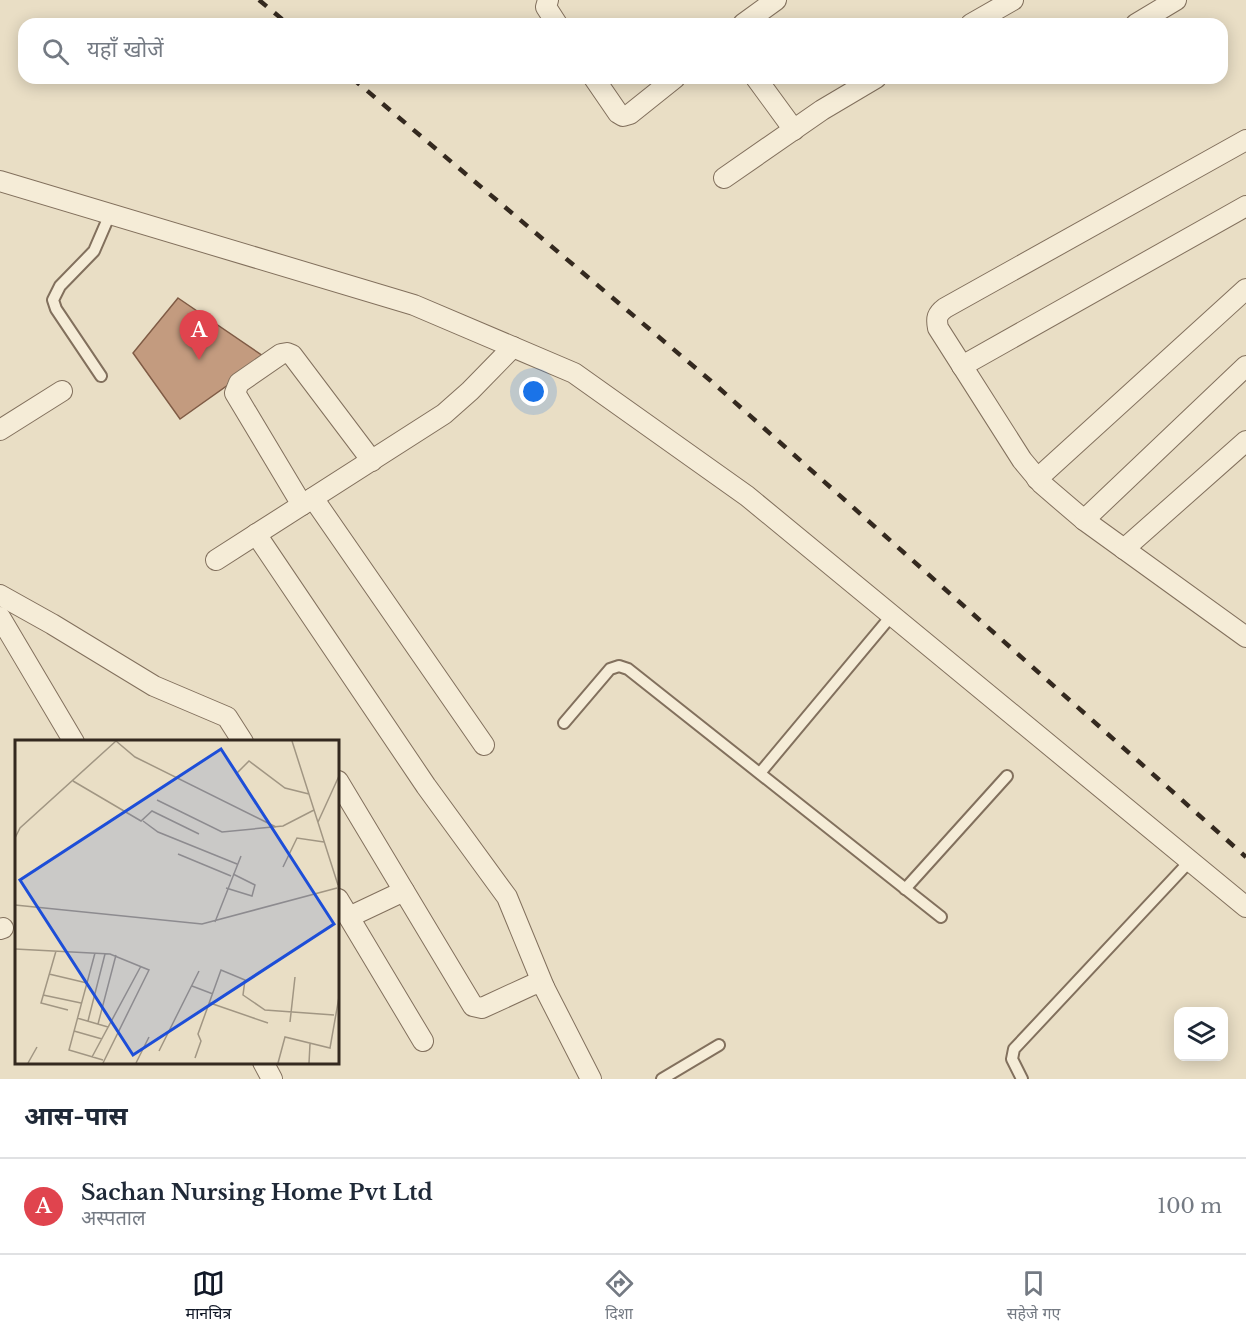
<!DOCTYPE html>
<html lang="hi">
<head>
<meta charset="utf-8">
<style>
	:root { --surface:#fff; --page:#f2f2f3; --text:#1f2937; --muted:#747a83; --line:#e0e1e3; --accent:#111827 }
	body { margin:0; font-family:"Libre Baskerville","Noto Sans Devanagari",serif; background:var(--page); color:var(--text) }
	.controls { position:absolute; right:18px; bottom:18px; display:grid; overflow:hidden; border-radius:12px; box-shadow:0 3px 15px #0003 }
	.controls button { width:54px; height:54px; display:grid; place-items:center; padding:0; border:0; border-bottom:2px solid var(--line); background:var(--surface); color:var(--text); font:30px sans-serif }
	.you { position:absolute; left:534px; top:392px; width:21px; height:21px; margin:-15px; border:4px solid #fff; border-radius:50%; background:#1a73e8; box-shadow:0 0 0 9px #1a73e833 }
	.badge { display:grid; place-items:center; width:39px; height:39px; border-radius:50%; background:var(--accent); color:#fff; font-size:20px; font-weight:700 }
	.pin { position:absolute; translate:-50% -50px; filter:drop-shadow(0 2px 3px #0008) }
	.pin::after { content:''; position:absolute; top:32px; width:21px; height:18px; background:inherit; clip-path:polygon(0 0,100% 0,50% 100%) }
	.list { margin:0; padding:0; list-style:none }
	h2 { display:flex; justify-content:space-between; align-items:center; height:78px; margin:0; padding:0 24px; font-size:26px }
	h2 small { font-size:20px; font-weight:400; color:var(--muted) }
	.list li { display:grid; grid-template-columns:39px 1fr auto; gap:18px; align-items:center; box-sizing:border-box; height:96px; padding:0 24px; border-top:2px solid var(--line) }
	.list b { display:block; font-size:22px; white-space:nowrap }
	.list p { margin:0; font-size:20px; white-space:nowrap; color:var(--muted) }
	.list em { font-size:20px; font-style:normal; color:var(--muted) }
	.icon { flex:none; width:33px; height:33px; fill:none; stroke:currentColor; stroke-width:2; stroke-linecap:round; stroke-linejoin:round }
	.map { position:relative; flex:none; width:1246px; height:1079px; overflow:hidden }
	.search { position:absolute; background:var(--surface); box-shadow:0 3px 15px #0003; left:18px; right:18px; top:18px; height:66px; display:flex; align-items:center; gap:15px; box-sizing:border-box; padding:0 21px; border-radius:18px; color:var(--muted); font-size:22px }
	.sheet { height:174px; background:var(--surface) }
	nav { display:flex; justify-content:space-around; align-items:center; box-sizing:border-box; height:84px; border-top:2px solid var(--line); background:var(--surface); font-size:16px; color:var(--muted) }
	nav a { display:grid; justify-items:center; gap:3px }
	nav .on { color:var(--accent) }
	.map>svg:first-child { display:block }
	.building { fill:#c39b7f; stroke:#7f5b45; stroke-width:1.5 }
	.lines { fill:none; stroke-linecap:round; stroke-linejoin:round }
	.lane-casing { stroke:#82705d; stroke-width:14 }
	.street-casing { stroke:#82705d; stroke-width:22 }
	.lane { stroke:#f5ecd7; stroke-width:10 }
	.street { stroke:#f5ecd7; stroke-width:20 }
	.rail { stroke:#34291f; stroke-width:4.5; stroke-dasharray:10 10; stroke-linecap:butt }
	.inset-road { fill:none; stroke:#a19683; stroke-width:1.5 }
	.view { fill:#1d4ed8; fill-opacity:0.15; stroke:#1d4ed8; stroke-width:3 }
	.inset-edge { fill:none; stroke:#34291f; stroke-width:3 }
</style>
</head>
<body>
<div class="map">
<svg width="1246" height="1079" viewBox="0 0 1246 1079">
	<rect width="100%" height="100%" fill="#e9dec5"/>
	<!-- building -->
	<polygon class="building" points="178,298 266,358 180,419 133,353"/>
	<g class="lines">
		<!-- lane casing -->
		<g class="lane-casing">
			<g id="lane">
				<polyline points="101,376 56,309 53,300 60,286 94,251 110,214"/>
				<polyline points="564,723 610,669 619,666 628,669 941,917"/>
				<polyline points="760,773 892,615"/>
				<polyline points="905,889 1007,776"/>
				<polyline points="662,1079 719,1045"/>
				<polyline points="1022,1079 1012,1059 1014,1049 1190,861"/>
			</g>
		</g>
		<!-- street casing -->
		<g class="street-casing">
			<g id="street">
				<polyline points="548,0 546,7 557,24"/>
				<polyline points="743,24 776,0"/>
				<polyline points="971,24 1013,0"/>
				<polyline points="1136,24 1176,0"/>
				<polyline points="594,78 618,113 623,116 630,114 675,78"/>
				<polyline points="756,78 794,130"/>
				<path d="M1246 140 945 308C937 314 936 318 938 328L1022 460 1042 484 1084 520 1246 637"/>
				<polyline points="724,178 822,110 876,78"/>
				<polyline points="0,181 414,305 574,373 747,496 1246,907"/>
				<polyline points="962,366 1246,206"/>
				<polyline points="0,430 62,391"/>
				<polyline points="1037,479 1246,289"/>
				<polyline points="313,498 484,745"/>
				<polyline points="302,505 235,393 239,383 281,354 287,353 292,355 372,461"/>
				<polyline points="1084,520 1246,366"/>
				<polyline points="256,534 426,786 507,897 544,987"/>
				<polyline points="1124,549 1246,441"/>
				<polyline points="216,560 444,414 470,391 513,347"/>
				<polyline points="0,595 52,624 154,686 227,717 243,742"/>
				<polyline points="0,617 74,742"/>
				<polyline points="338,781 473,1006 482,1008 532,985 538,983 544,987 591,1079"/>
				<polyline points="338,899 423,1041"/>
				<polyline points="349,917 404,891"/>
				<polyline points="0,929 3,928"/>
				<polyline points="263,1062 272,1079"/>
			</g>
		</g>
		<!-- lane -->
		<use href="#lane" class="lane"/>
		<!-- street -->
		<use href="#street" class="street"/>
		<!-- rail -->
		<g class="rail">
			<polyline points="259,0 288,24"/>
			<polyline points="352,78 711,381 1246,857"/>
		</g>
	</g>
	<!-- overview -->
	<g transform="translate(15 740)">
		<rect width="324" height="324" fill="#e9dec5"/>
		<path class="inset-road" d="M101 1 120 17 261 87M277 1 323 145M221 34 234 21 270 48 294 54M58 41 126 81 137 71 184 94M142 60 207 92 268 86 299 70M128 81 143 92 222 124M303 82 324 36M0 98 5 88 101 1M163 114 216 136M268 127 282 98 309 102M211 148 237 156 240 145 218 134M0 165 187 184 322 148M200 182 226 116M0 209 95 214 134 230 88 323M41 211 26 263 53 270M80 213 54 310 88 320M34 234 72 243M177 246 198 254M28 255 66 263M195 263 253 283M62 278 93 287M73 281 90 214M275 282 280 237M83 284 101 215M59 291 87 299M144 311 184 231M77 317 126 226M180 318 186 301 183 294 206 230 230 240 228 255 250 270 319 275M13 323 22 307M121 323 134 297M263 323 270 297 315 308 324 257M294 323 295 304"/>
		<path class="view" d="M206 9 319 184 118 315 5 140Z"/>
		<rect width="324" height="324" class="inset-edge"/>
	</g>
</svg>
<div class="controls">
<button><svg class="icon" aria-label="layers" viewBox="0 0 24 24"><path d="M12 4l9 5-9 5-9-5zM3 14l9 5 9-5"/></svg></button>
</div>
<div class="you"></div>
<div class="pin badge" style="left:199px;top:360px;background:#e0444e">A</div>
<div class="search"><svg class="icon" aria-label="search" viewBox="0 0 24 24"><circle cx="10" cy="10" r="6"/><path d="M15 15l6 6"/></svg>यहाँ खोजें</div>
</div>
<section class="sheet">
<h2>आस-पास<small></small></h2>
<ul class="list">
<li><span class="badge" style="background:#e0444e">A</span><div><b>Sachan Nursing Home Pvt Ltd</b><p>अस्पताल</p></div><em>100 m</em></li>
</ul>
</section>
<nav>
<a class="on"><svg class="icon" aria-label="map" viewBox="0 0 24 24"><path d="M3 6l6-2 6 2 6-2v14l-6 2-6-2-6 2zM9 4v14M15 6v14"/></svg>मानचित्र</a>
<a><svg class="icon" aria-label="directions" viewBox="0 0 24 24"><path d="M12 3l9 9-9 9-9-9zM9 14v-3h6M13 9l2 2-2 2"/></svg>दिशा</a>
<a><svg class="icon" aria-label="saved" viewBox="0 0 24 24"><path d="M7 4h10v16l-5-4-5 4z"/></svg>सहेजे गए</a>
</nav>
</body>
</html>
